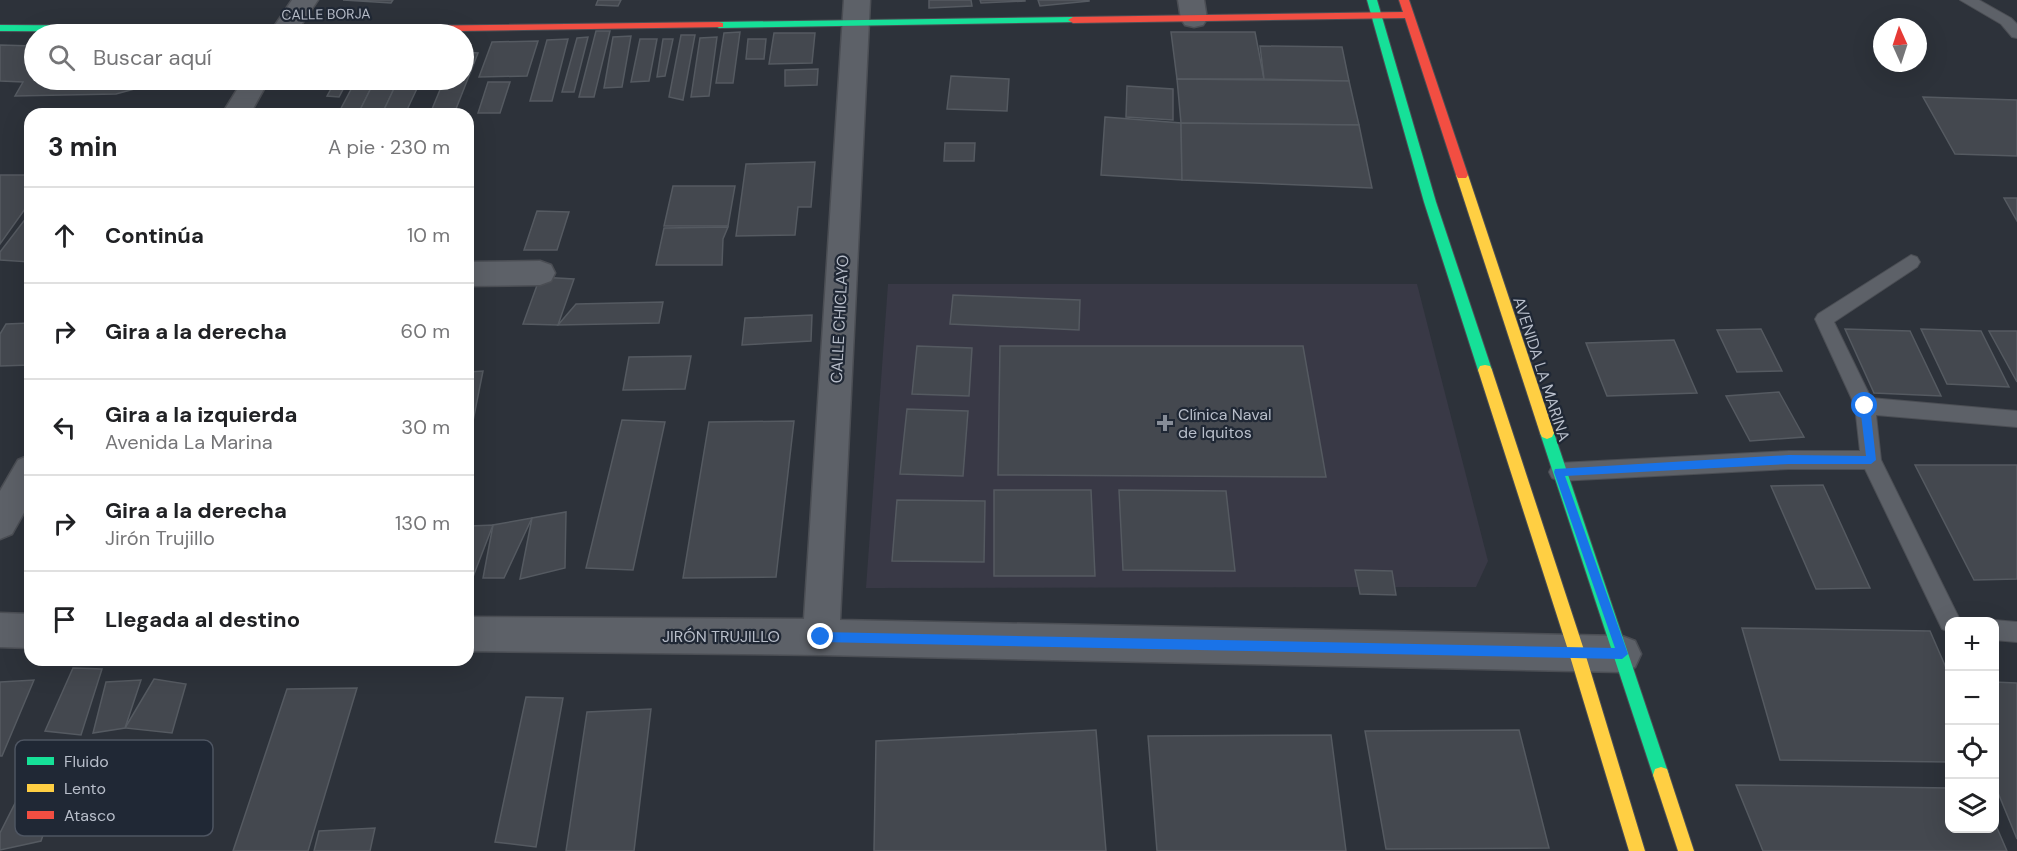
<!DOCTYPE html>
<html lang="es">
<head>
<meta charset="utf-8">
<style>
	:root { --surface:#fff; --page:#f2f2f2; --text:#202124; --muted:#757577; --line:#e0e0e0 }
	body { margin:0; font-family:"DM Sans",sans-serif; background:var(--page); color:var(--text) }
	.controls { position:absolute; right:18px; bottom:18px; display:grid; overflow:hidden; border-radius:12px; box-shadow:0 6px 24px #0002 }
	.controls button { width:54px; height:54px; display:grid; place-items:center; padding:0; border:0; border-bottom:2px solid var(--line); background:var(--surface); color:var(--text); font:30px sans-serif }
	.compass { position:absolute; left:1873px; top:18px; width:54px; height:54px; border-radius:50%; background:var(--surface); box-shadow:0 6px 24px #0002; rotate:357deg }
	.stop { position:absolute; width:18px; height:18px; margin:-14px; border:4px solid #1a73e8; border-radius:50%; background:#fff }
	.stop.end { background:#1a73e8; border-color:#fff; box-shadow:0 2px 6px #0008 }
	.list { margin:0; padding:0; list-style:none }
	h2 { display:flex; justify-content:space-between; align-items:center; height:78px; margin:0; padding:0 24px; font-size:26px }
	h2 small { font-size:20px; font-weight:400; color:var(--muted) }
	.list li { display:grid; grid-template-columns:39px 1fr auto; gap:18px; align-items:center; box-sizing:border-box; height:96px; padding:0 24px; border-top:2px solid var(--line) }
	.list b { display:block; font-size:22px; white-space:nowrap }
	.list p { margin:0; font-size:20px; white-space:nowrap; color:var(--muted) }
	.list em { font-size:20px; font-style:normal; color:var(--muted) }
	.icon { flex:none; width:33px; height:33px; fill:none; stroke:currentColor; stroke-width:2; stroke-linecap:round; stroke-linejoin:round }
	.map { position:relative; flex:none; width:2017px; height:851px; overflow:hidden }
	.search { position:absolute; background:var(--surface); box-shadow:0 6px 24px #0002; left:24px; top:24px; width:450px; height:66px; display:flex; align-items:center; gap:15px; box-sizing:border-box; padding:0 21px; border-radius:33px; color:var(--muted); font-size:22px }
	.panel { position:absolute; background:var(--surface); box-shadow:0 6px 24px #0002; left:24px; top:108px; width:450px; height:558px; border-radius:18px }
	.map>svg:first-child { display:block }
	.medical { fill:#393946 }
	.building { fill:#44484f; stroke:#555a61; stroke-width:1.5 }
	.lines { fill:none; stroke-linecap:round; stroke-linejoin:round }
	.lane-casing { stroke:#4b4e54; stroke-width:2 }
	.street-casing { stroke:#4b4e54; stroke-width:3 }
	.fast-casing { stroke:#4b4e54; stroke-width:2 }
	.slow-casing { stroke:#4b4e54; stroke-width:2 }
	.jam-casing { stroke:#4b4e54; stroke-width:2 }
	.lane { fill:#5d6168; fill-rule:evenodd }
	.street { fill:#5d6168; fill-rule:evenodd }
	.fast { fill:#16e098; fill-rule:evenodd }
	.slow { fill:#ffcf43; fill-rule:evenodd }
	.jam { fill:#f24e42; fill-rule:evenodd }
	.route { fill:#1a73e8 }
	.poi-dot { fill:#878d98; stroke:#202835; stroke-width:2 }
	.labels { text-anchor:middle; stroke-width:4.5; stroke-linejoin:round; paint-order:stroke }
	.far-street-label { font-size:14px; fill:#b8beca; stroke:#202835 }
	.street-label { font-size:16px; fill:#b8beca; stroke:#202835 }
	.poi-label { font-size:16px; fill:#b8beca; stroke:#202835; text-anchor:start }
	.key { fill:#202835; stroke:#4e5562; stroke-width:1.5 }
	.key-label { font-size:16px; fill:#b8beca }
</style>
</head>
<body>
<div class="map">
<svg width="2017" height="851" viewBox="0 0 2017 851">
	<rect width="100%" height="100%" fill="#2d323a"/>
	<!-- medical -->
	<polygon class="medical" points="888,284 1417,284 1488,561 1476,587 866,588"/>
	<!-- building -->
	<g class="building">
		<polygon points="343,0 393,0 391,3"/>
		<polygon points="598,0 621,0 618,6 596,5"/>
		<polygon points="929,0 971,0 972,6 929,8"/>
		<polygon points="980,0 1025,0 1025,1 981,3"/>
		<polygon points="1038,0 1089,0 1089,1 1040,6"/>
		<polygon points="596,31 610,31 594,97 579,97"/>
		<polygon points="740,32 733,83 716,83 724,33"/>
		<polygon points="1171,32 1255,32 1264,79 1177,79"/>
		<polygon points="774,33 815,33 812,63 769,64"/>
		<polygon points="681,35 695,35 683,100 669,97"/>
		<polygon points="631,36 622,87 604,88 613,37"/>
		<polygon points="588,37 574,92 562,92 577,38"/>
		<polygon points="717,37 709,96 691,97 700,38"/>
		<polygon points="568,39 552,101 530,101 547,40"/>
		<polygon points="640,39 657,39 649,81 631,82"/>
		<polygon points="663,39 673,39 665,76 657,77"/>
		<polygon points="748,39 766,39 764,59 746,59"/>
		<polygon points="538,41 527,76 479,77 492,42"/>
		<polygon points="0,45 34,46 34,80 152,80 149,85 116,94 15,96 23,82 0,81"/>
		<polygon points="1260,46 1342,47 1349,81 1264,79"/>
		<polygon points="464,52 478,53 454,114 430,114 444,80 464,80"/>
		<polygon points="818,69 817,85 785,86 785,70"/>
		<polygon points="951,76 1009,79 1007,111 947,109"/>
		<polygon points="1177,79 1349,81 1359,125 1181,123"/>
		<polygon points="274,80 305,80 302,85 272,85"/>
		<polygon points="336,80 348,80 339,97 327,96"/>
		<polygon points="356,80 375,80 358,114 338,114"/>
		<polygon points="375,80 398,80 382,114 358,114"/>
		<polygon points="398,80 421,80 405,114 382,114"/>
		<polygon points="488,82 510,82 500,113 478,113"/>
		<polygon points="1127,86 1173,89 1173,120 1126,117"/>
		<polygon points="1923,97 2017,100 2017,156 1955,154"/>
		<polygon points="1105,117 1181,123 1182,180 1101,175"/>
		<polygon points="1181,123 1359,125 1372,188 1182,180"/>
		<polygon points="945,143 975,143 974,161 944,161"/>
		<polygon points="815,162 811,207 798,207 795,235 736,236 746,164"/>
		<polygon points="0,175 30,175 30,202 0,244"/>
		<polygon points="673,186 735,186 728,226 664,226"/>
		<polygon points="2004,198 2017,198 2017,221"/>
		<polygon points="537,211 569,212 557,250 524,250"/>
		<polygon points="30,213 30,262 0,260 0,252"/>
		<polygon points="728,227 723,239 722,265 656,265 664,228"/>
		<polygon points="540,277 574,279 558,325 523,324"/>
		<polygon points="953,295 1080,300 1079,330 950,324"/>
		<polygon points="663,302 659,323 558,325 576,304"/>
		<polygon points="812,315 811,341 742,345 745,318"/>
		<polygon points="30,323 30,365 0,366 0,334 6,324"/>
		<polygon points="1761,329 1782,371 1737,372 1717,330"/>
		<polygon points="1845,329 1910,331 1941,396 1874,393"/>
		<polygon points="1921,329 1981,331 2009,387 1947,384"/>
		<polygon points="1989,331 2017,331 2017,382"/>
		<polygon points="1674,340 1697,393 1607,396 1586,343"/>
		<polygon points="917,346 972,348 969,396 912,394"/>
		<polygon points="1000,346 1303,346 1326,477 998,475"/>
		<polygon points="691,356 685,389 623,390 629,357"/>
		<polygon points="483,371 469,441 468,441 468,372"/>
		<polygon points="1779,392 1804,437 1750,441 1726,396"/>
		<polygon points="907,409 968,411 963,476 900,474"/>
		<polygon points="622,420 665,422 633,570 586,568"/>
		<polygon points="794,421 776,577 683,578 709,422"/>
		<polygon points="1915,465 2017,465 2017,579 1974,580"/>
		<polygon points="1823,485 1870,588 1816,589 1771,486"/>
		<polygon points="994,490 1091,490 1095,576 994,576"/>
		<polygon points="1119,490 1226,491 1235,571 1123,570"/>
		<polygon points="897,500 985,501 984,562 892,561"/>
		<polygon points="566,512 565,568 520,579 532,518"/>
		<polygon points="532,518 504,578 483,578 493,525"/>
		<polygon points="493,525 471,582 468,582 468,533 470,526"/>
		<polygon points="1355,570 1392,571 1396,595 1360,594"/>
		<polygon points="1742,628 1930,631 1950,677 1950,762 1780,760"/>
		<polygon points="73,668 102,669 81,735 45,731"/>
		<polygon points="154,679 186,684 172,733 125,728"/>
		<polygon points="34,680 2,756 0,756 0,682"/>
		<polygon points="141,680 125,728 93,733 106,682"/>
		<polygon points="1994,682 2017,683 2017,839 1994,783"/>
		<polygon points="357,688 308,851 233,851 287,689"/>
		<polygon points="526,697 563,698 536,847 495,842"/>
		<polygon points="651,709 634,851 566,851 587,712"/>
		<polygon points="1096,730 1106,851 874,851 876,741"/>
		<polygon points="1519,730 1549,848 1386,849 1365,731"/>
		<polygon points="1331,735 1346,851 1157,851 1148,736"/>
		<polygon points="43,748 72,750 41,841 0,850 0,833"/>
		<polygon points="1736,785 1950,788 1950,828 1994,828 1994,821 2007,851 1763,851"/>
		<polygon points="375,828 370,851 314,851 319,831"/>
	</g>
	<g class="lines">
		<!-- lane casing -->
		<g class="lane-casing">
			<g id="lane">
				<polygon points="1960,0 1979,0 2011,18 2017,24 2017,38 2012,37 2001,24"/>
				<polygon points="1911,255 1917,257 1920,262 1917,267 1834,322 1871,398 2017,411 2017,427 1876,415 1881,460 1961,622 1950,622 1950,632 1942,629 1865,469 1789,469 1559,481 1552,478 1549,472 1552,466 1559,463 1789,451 1860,451 1855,406 1815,319 1818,314"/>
				<polygon points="1994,620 2017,622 2017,642 1994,640 1994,622 1989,622"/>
			</g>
		</g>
		<!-- street casing -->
		<g class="street-casing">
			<g id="street">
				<polygon points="292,0 318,0 295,34 269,34"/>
				<polygon points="844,0 870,0 840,620 1622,636 1635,641 1641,654 1635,667 1622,672 821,655 468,651 468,617 804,619"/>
				<polygon points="1178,0 1204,0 1207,19 1203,25 1194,27 1185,25 1181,19"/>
				<polygon points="243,80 269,80 250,114 222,114"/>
				<polygon points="540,261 551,265 555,273 551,281 540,285 468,286 468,262"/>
				<polygon points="30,455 30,502 12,534 0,539 0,491 18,460"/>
				<polygon points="0,613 30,614 30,648 0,647"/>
			</g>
		</g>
		<!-- fast casing -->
		<g class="fast-casing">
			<g id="fast">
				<polygon points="1367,0 1377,0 1436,202 1492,370 1490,374 1480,374 1478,370 1424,202"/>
				<polygon points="1073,17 1077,18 1077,22 719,28 714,25 719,22"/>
				<polygon points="0,25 322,27 327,30 322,33 0,31"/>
				<polygon points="1547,427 1552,429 1554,433 1669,775 1667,781 1661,783 1655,781 1653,775 1540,433 1542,429"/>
			</g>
		</g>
		<!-- slow casing -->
		<g class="slow-casing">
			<g id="slow">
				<polygon points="1462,171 1468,175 1554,433 1552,437 1547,439 1542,437 1540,433 1456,175"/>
				<polygon points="1485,365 1490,366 1492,370 1585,653 1645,851 1629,851 1569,653 1478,370 1480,366"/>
				<polygon points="1661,767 1667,769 1669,775 1694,851 1678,851 1653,775 1655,769"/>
			</g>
		</g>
		<!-- jam casing -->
		<g class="jam-casing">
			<g id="jam">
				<polygon points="1399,0 1409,0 1468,175 1466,178 1458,178 1456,175 1405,18 1073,23 1068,20 1073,17 1403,12"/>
				<polygon points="719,22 723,23 723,27 322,33 317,30 322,27"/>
			</g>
		</g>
		<!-- lane -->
		<use href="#lane" class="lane"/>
		<!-- street -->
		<use href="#street" class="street"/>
		<!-- fast -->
		<use href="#fast" class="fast"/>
		<!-- slow -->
		<use href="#slow" class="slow"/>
		<!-- jam -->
		<use href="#jam" class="jam"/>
	</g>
	<!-- route -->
	<polygon class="route" points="1865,402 1870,406 1876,460 1871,464 1789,464 1565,476 1628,654 1622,659 821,642 815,637 821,632 1615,648 1554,472 1555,469 1789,455 1866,456 1860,406"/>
	<!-- markers -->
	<path class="poi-dot" d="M1162 414h6v6h6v6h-6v6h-6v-6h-6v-6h6z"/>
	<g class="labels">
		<!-- far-street labels -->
		<g class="far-street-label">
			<text transform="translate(326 14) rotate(-1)" y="5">CALLE BORJA</text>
		</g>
		<!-- street labels -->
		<g class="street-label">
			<text transform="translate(839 319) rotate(-87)" y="6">CALLE CHICLAYO</text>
			<text transform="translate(1542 369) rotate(72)" y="6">AVENIDA LA MARINA</text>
			<text x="721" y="642">JIRÓN TRUJILLO</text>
		</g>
		<!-- poi labels -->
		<g class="poi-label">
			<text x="1178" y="420">Clínica Naval<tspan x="1178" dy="18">de Iquitos</tspan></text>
		</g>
	</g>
	<!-- legend -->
	<rect x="15" y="740" width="198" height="96" rx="9" class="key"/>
	<rect x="27" y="757" width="27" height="8" fill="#16e098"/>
	<rect x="27" y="784" width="27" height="8" fill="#ffcf43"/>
	<rect x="27" y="811" width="27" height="8" fill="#f24e42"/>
	<g class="key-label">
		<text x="64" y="767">Fluido</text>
		<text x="64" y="794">Lento</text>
		<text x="64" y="821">Atasco</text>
	</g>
</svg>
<div class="controls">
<button>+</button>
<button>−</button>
<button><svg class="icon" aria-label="locate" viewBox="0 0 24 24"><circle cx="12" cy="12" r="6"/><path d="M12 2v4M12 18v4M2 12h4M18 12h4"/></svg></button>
<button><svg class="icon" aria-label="layers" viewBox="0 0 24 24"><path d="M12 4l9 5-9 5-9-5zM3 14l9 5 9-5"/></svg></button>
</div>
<svg class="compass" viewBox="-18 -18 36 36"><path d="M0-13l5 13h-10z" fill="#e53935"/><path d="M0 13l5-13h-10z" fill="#757577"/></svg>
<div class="stop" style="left:1865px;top:406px"></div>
<div class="stop end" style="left:821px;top:637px"></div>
<div class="search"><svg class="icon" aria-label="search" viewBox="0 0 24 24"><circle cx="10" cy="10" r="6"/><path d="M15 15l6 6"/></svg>Buscar aquí</div>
<section class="panel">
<h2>3 min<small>A pie · 230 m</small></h2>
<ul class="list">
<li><svg class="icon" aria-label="ahead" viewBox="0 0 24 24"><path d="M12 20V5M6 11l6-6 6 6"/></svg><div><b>Continúa</b></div><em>10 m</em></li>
<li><svg class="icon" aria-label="right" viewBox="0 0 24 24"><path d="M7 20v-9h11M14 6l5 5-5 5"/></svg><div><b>Gira a la derecha</b></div><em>60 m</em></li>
<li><svg class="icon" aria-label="left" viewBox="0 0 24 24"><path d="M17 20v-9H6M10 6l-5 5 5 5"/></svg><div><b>Gira a la izquierda</b><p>Avenida La Marina</p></div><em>30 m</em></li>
<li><svg class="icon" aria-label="right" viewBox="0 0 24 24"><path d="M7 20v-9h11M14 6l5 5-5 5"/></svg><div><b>Gira a la derecha</b><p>Jirón Trujillo</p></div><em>130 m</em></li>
<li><svg class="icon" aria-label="arrive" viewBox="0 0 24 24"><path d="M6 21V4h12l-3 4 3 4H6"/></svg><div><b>Llegada al destino</b></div></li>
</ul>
</section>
</div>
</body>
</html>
